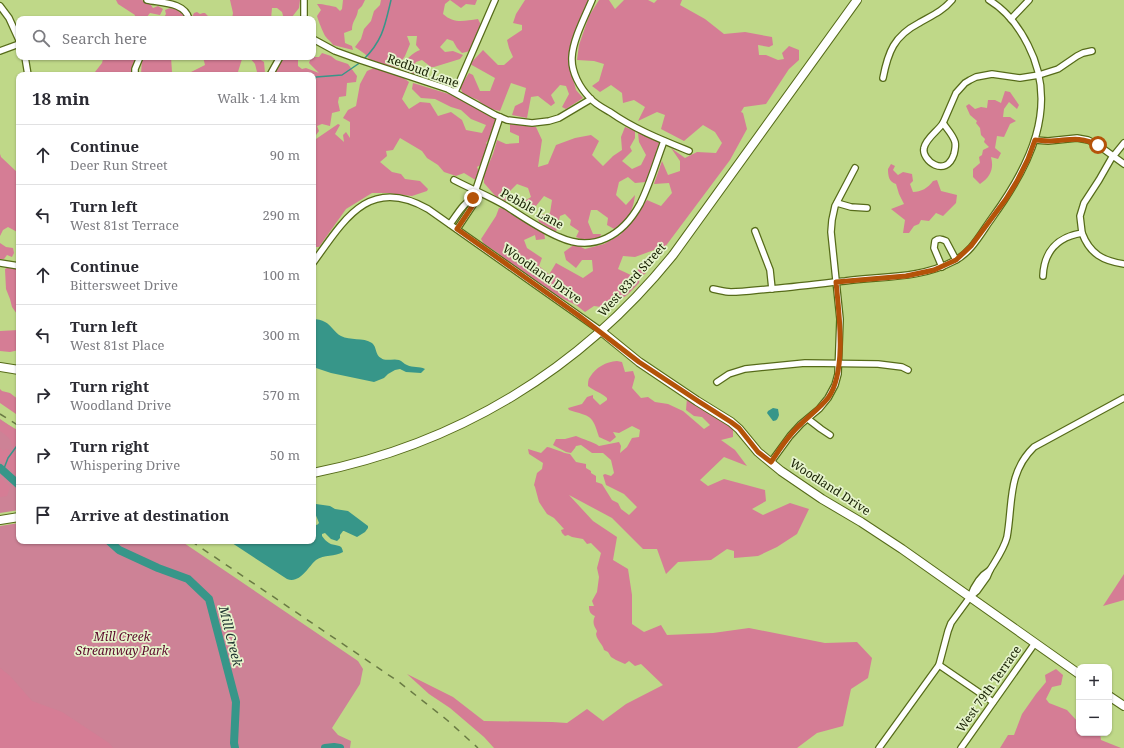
<!DOCTYPE html>
<html lang="en">
<head>
<meta charset="utf-8">
<style>
	:root { --surface:#fff; --page:#f7f7f7; --text:#2b2b33; --muted:#7c7c81; --line:#e1e1e2 }
	body { margin:0; font-family:"Noto Serif",serif; background:var(--page); color:var(--text) }
	.controls { position:absolute; right:12px; bottom:12px; display:grid; overflow:hidden; border-radius:8px; box-shadow:0 1px 3px #0004 }
	.controls button { width:36px; height:36px; display:grid; place-items:center; padding:0; border:0; border-bottom:1px solid var(--line); background:var(--surface); color:var(--text); font:20px sans-serif }
	.stop { position:absolute; width:12px; height:12px; margin:-9px; border:3px solid #b45309; border-radius:50%; background:#fff }
	.stop.end { background:#b45309; border-color:#fff; box-shadow:0 1px 4px #0008 }
	.list { margin:0; padding:0; list-style:none }
	h2 { display:flex; justify-content:space-between; align-items:center; height:52px; margin:0; padding:0 16px; font-size:17px }
	h2 small { font-size:13px; font-weight:400; color:var(--muted) }
	.list li { display:grid; grid-template-columns:26px 1fr auto; gap:12px; align-items:center; box-sizing:border-box; height:60px; padding:0 16px; border-top:1px solid var(--line) }
	.list b { display:block; font-size:15px; white-space:nowrap }
	.list p { margin:0; font-size:13px; white-space:nowrap; color:var(--muted) }
	.list em { font-size:13px; font-style:normal; color:var(--muted) }
	.icon { flex:none; width:22px; height:22px; fill:none; stroke:currentColor; stroke-width:2; stroke-linecap:round; stroke-linejoin:round }
	.map { position:relative; flex:none; width:1124px; height:748px; overflow:hidden }
	.search { position:absolute; background:var(--surface); box-shadow:0 1px 3px #0004; left:16px; top:16px; width:300px; height:44px; display:flex; align-items:center; gap:10px; box-sizing:border-box; padding:0 14px; border-radius:8px; color:var(--muted); font-size:15px }
	.panel { position:absolute; background:var(--surface); box-shadow:0 1px 3px #0004; left:16px; top:72px; width:300px; height:472px; border-radius:8px }
	.map>svg:first-child { display:block }
	.green { fill:#cd8296 }
	.forest { fill:#d57d95 }
	.water { fill:#379689 }
	.lines { fill:none; stroke-linecap:round; stroke-linejoin:round }
	.stream { stroke:#379689; stroke-width:1.5 }
	.river { stroke:#379689; stroke-width:8 }
	.street-casing { stroke:#566b19; stroke-width:8 }
	.secondary-casing { stroke:#566b19; stroke-width:10 }
	.street { stroke:#fff; stroke-width:5.5 }
	.secondary { stroke:#fff; stroke-width:8 }
	.rail { stroke:#6a7b44; stroke-width:1.5; stroke-dasharray:7 7; stroke-linecap:butt }
	.route { stroke:#b45309; stroke-width:5 }
	.labels { text-anchor:middle; stroke-width:3.5; stroke-linejoin:round; paint-order:stroke }
	.street-label { font-size:12px; fill:#151e00; stroke:#e6f4cc }
	.park-label { font-size:12px; font-style:italic; fill:#5a082a; stroke:#e6f4cc }
	.water-label { font-size:13px; font-style:italic; fill:#1e3330; stroke:#e6f4cc }
</style>
</head>
<body>
<div class="map">
<svg width="1124" height="748" viewBox="0 0 1124 748">
	<rect width="100%" height="100%" fill="#bfd888"/>
	<!-- green -->
	<g class="green">
		<polygon points="0,419 19,432 19,510 0,513"/>
		<polygon points="19,523 19,541 181,541 358,661 363,669 360,684 332,728 338,735 351,741 350,748 0,748 0,526"/>
	</g>
	<!-- forest -->
	<g class="forest">
		<polygon points="116,0 141,0 149,2 153,8 158,6 163,9 160,15 150,13 146,18 147,19 134,19 135,15 118,4"/>
		<polygon points="230,0 300,0 299,8 292,17 293,19 284,19 282,12 277,8 272,8 271,19 232,19 233,13"/>
		<path d="M343 0H365L362 6 358 10C357 19 352 20 352 30L344 33 345 43 352 46 353 50 333 45C331 41 328 40 326 37 324 35 318 20 317 16L321 10 317 4C325 4 329 6 336 7L340 11 342 9Z"/>
		<path d="M381 0H477L475 5 466 4 461 8 450 0 445 4 443 14C454 24 464 21 478 19L481 25 470 51 462 53 457 48 453 41 447 39 440 47 445 52 453 51 463 55 460 59 434 67H431L422 60 416 62 414 65 425 73 424 78C415 78 408 73 401 68 405 60 412 53 420 50L416 45 417 36H407L410 44 405 56 398 66 399 70 396 71 373 63 365 54 355 47 361 39 364 29 371 21 374 11 380 5Z"/>
		<polygon points="525,0 589,0 570,47 570,67 576,90 583,98 566,109 562,107 569,94 566,86 560,85 551,95 555,103 551,106 538,96 531,97 527,118 512,115 515,106 523,102 526,88 511,83 500,111 486,108 478,100 463,94 460,87 469,73 473,75 480,91 490,91 495,78 470,64 483,50 498,65 504,65 513,57 509,48 507,40 522,30 522,25 513,23 516,14"/>
		<polygon points="599,0 609,0 615,9 624,0 648,0 654,3 657,0 682,0 680,5 705,19 724,34 745,32 772,37 773,45 769,47 758,45 759,55 766,55 778,60 784,59 782,53 789,46 799,50 799,60 789,69 766,104 744,107 741,112 743,113 747,129 730,160 662,251 654,250 635,257 623,256 618,269 633,276 646,260 653,259 645,274 640,276 639,283 627,295 608,308 594,306 585,312 576,305 555,295 522,271 512,266 498,253 484,244 481,239 496,216 499,208 508,209 544,232 545,239 536,240 535,235 524,240 527,248 542,258 539,266 550,275 550,273 556,263 583,278 593,271 592,260 582,260 576,268 566,260 564,252 575,244 585,249 604,244 620,235 647,200 661,206 672,193 669,183 654,184 662,161 668,175 680,171 680,161 671,148 685,158 697,152 716,153 722,143 715,132 703,125 684,141 661,129 665,115 657,112 638,121 645,107 634,100 623,103 622,93 611,85 600,92 592,86 599,81 604,64 594,61 577,60 579,45 589,16"/>
		<polygon points="170,8 173,9 177,8 180,13 182,12 186,15 187,19 163,19 166,14 165,10"/>
		<polygon points="197,12 200,14 203,13 205,13 211,19 194,19 192,17 194,13"/>
		<polygon points="322,53 331,56 336,60 348,64 357,76 356,82 347,83 346,96 339,97 338,102 340,111 332,113 330,126 322,124 317,126 319,131 316,135 313,135 313,75 271,75 279,62 283,61 282,57 298,57 298,66 302,69 306,68 319,73 309,63 311,57 319,57"/>
		<polygon points="106,57 138,57 131,72 119,75 95,75 95,72 102,63 103,59"/>
		<polygon points="144,57 171,57 172,72 191,72 205,65 203,57 256,57 264,62 265,73 257,72 255,64 250,58 242,59 237,75 141,75 142,58"/>
		<polygon points="374,68 401,76 409,82 402,99 409,109 420,102 430,103 438,116 451,112 462,120 466,130 482,133 486,125 471,119 461,110 451,107 435,99 421,98 412,89 413,83 452,95 496,119 490,138 486,143 489,146 482,164 477,167 480,175 477,181 464,173 456,176 444,172 438,165 427,158 422,151 400,138 393,150 386,151 387,156 380,162 392,172 401,174 405,179 420,181 428,189 427,191 412,196 387,193 372,193 346,209 319,247 313,247 313,143 316,139 338,124 340,125 335,134 344,142 343,135 346,132 350,138 350,122 343,118 348,110 356,106 360,84 367,71"/>
		<path d="M1005 91 1010 92 1019 105 1017 109 1009 102 1004 109 1003 117H1010L1016 121 1010 124 1004 137 997 136 995 148 1001 153 998 159 991 157C994 168 991 177 980 184L973 177V169L980 163 979 157 982 155 983 150 989 147 984 142 985 139 981 135 980 128 976 123 977 121 970 115 966 106 969 104 975 109 981 107 987 108 988 100H995L1001 103Z"/>
		<path d="M510 124 536 127 542 140 538 167 548 164 556 145 575 138 591 135 599 141 592 155 603 166 613 156 622 150 621 137 625 127 635 131V138L630 147 632 151 622 161 632 169 641 165 646 155 639 142 638 133 660 141 656 151 657 156 646 182 635 183 628 177 619 182 616 195 626 205 635 195C633 212 628 218 616 230L607 225 608 218 597 210H591L588 222 593 234H601L599 240H584L576 237 579 231 570 225 571 220 565 214 560 216 556 232 539 222 537 216 550 213 552 200 544 196 536 206 521 203 531 197 528 188 517 184 509 192 510 202 498 199 484 183V175L493 154 497 140 506 144 519 143V136L510 132Z"/>
		<polygon points="0,154 1,157 19,174 19,233 8,227 3,230 0,236"/>
		<path d="M891 164 895 166 893 170 898 175 903 172 912 174 913 181 910 184 913 192C921 192 928 188 933 181L937 180 941 191 957 195 956 203 943 216 936 213 929 221 921 220 919 224 914 226 909 233H903L905 220 891 209 904 204 899 194 896 184C889 182 888 176 888 169Z"/>
		<polygon points="0,243 6,247 13,248 14,253 12,257 7,255 4,259 0,259"/>
		<polygon points="10,266 19,268 19,322 16,319 17,314 12,307 10,299 6,289 5,269"/>
		<polygon points="19,330 19,350 10,352 0,351 0,331"/>
		<path d="M617 361 622 362 625 372 633 371 635 377 632 388 641 398 648 397 655 402 668 404 683 411 704 429 710 425 702 417 694 416 686 410 687 398 733 427V437L721 440 735 450 747 466 724 457 700 480 708 486 724 479 765 490 766 501 752 509 763 515 790 503 809 509 797 534 777 547 758 556 734 558V551L727 549 711 560 678 562 666 574 657 549H643L612 518 569 495 593 521 617 537 613 560 628 569 632 595V624L644 632 661 625 667 635 713 633 749 628 825 643 857 642 872 658 868 678 851 689 843 726 817 733 797 748H494L484 737 450 708 429 694 407 674 453 697 484 721 552 722 567 723 587 709 603 721 626 704 663 685 641 664 635 666 629 661 625 664 616 660 611 657 608 652 604 650C603 644 597 641 596 634L597 631C594 626 592 623 595 616 590 614 589 611 589 606H594L592 601 597 592 599 577 597 568 601 553 591 543 587 544 583 539 572 537 568 535 565 536 562 533 561 530 564 529 554 518 547 514 539 502 535 487 534 485 537 473 542 469 543 463 529 454 528 449 541 453 547 447C554 448 562 453 570 454L576 462 586 464V468L591 471V473L596 476V482L602 484 612 500 618 503 621 509 629 515 637 507 624 494 606 485 603 475 605 474 611 476 614 473 611 460 603 453H592L581 445 576 446 575 448 571 453 566 452 553 445 556 439H565L576 436C584 440 592 441 599 446L619 442 621 446 620 453 627 447 632 438 639 437 640 430 632 426 619 433 613 432 616 437 610 442 599 437C592 414 591 417 569 410L568 408 582 404 587 397 593 395V398L600 405 607 400V398C602 393 594 391 588 386 588 383 588 379 590 377 596 367 606 362 617 361Z"/>
		<polygon points="0,389 2,391 10,393 19,400 19,419 16,414 0,403"/>
		<path d="M0 420 19 431V451L16 450 12 446C11 438 6 435 0 431Z"/>
		<polygon points="0,448 3,451 7,449 16,455 15,461 19,464 19,478 8,466 0,461"/>
		<polygon points="0,477 10,487 7,496 0,497"/>
		<polygon points="1124,574 1124,600 1103,606"/>
		<polygon points="0,668 10,676 32,701 62,712 109,743 113,748 0,748"/>
		<polygon points="1056,669 1063,675 1061,685 1052,687 1046,699 1049,703 1067,710 1079,723 1079,733 1100,733 1101,740 1121,748 1000,748 1008,735 1014,735 1022,714 1036,694 1046,682 1045,675"/>
	</g>
	<!-- water -->
	<g class="water">
		<path d="M313 319C317 319 322 320 325 322 331 325 335 333 341 336 350 341 363 337 372 343 377 347 375 355 381 358 386 362 393 358 399 360 402 361 404 364 407 365 413 368 419 366 425 369L421 373 406 372 400 369 395 370 388 374 384 378 374 382 331 373 313 367Z"/>
		<path d="M773 408 778 409 779 415C778 418 777 421 773 421L767 413 768 411Z"/>
		<path d="M316 504 330 506 335 509 348 511 368 526V528L365 532 357 537 344 531H343L340 535V538L337 541 331 539 325 533 322 534V536C324 539 326 541 329 543 336 547 342 543 343 552 335 557 324 554 316 560 308 567 300 584 287 579L229 541H313V523L314 524 317 525 319 523C317 517 312 510 316 504Z"/>
	</g>
	<g class="lines">
		<!-- stream -->
		<g class="stream">
			<path d="M364 59C383 40 385 25 391 0"/>
			<polyline points="313,81 316,77 342,75 361,62"/>
			<polyline points="3,471 8,458 19,443"/>
		</g>
		<!-- river -->
		<g class="river">
			<polyline points="0,468 19,485"/>
			<polyline points="109,541 119,550 158,568 188,579 209,599 236,702 234,743 235,748"/>
			<polyline points="325,748 334,747 340,748"/>
		</g>
		<!-- street casing -->
		<g class="street-casing">
			<g id="street">
				<path d="M147 0C161 3 185 2 189 19"/>
				<polyline points="304,0 304,19"/>
				<path d="M592 0C585 17 573 39 572 57 571 72 580 88 590 98 595 104 603 108 610 112 634 129 662 140 689 151"/>
				<polyline points="0,6 9,18 19,40"/>
				<polyline points="1011,19 1029,0"/>
				<polyline points="313,39 335,51 360,60 448,89 495,115 507,120 532,123 549,121 559,118 591,99"/>
				<polyline points="0,51 19,44"/>
				<polyline points="25,57 28,75"/>
				<polyline points="135,75 135,69 140,57"/>
				<polyline points="270,75 280,57"/>
				<path d="M883 78C888 52 894 36 919 23 931 16 943 11 952 0"/>
				<polyline points="455,92 495,0"/>
				<polyline points="943,123 956,93 965,83 970,80 976,77 992,74 1020,78 1039,75 1058,69 1077,56 1083,53 1092,51"/>
				<path d="M943 123C947 129 953 135 955 142 956 146 955 150 954 154 946 179 921 160 924 148 926 138 938 131 943 123Z"/>
				<polyline points="1035,140 1048,141 1077,138 1088,140 1098,145 1124,164"/>
				<path d="M454 180C471 189 489 196 506 206 523 217 540 229 559 237 594 253 623 235 640 204 650 184 656 162 664 141"/>
				<polyline points="837,203 851,207 867,208"/>
				<path d="M450 224C457 215 463 203 473 198"/>
				<polyline points="457,229 473,205 473,198 500,117"/>
				<polyline points="755,231 770,270 772,289"/>
				<path d="M1082 233C1090 254 1103 261 1124 264"/>
				<polyline points="0,263 19,266"/>
				<path d="M313 263C344 220 369 175 428 209L601 331"/>
				<path d="M942 267 934 248 935 241C939 238 942 239 946 241L956 260"/>
				<path d="M1043 276C1044 252 1057 237 1082 233L1080 216 1084 203 1099 180 1111 159 1124 143"/>
				<path d="M713 289C719 290 725 292 731 292 740 292 749 291 758 290 787 288 816 284 845 281 882 276 920 279 954 261 971 253 981 233 992 218 1029 167 1060 107 1028 45 1019 27 1007 11 989 0"/>
				<polyline points="717,382 729,374 745,369 805,363 878,364 902,367 908,370"/>
				<polyline points="808,419 821,429 830,435"/>
				<polyline points="771,462 790,436 801,424 819,409 828,398 835,385 838,374 840,319 831,232 832,220 835,206 855,168"/>
				<path d="M990 570C996 560 1004 549 1007 537 1013 504 1007 473 1034 447L1124 398"/>
				<polyline points="939,665 993,702"/>
				<path d="M879 748 939 665 948 631 951 623 970 597 977 591 987 577 990 570C980 576 974 586 970 597"/>
				<polyline points="961,748 1035,643"/>
			</g>
		</g>
		<!-- secondary casing -->
		<g class="secondary-casing">
			<g id="secondary">
				<polyline points="601,331 639,362 697,401 731,422 739,429 758,452 781,471 822,499 861,522 902,549 1079,674"/>
				<polyline points="0,367 19,370"/>
				<path d="M313 473C458 444 580 370 673 255L857 0"/>
				<polyline points="0,520 19,517"/>
				<polyline points="1109,696 1124,706"/>
			</g>
		</g>
		<!-- street -->
		<use href="#street" class="street"/>
		<!-- secondary -->
		<use href="#secondary" class="secondary"/>
		<!-- rail -->
		<g class="rail">
			<polyline points="0,414 19,426"/>
			<polyline points="191,541 399,682 447,720 478,748"/>
		</g>
	</g>
	<g class="lines">
		<!-- route -->
		<path class="route" d="M473 198V205L457 229 578 315 639 362 698 401 731 422 739 428 758 452 771 462C780 449 789 434 801 424 810 415 820 408 828 398 847 372 839 313 836 282L906 276 934 270 956 260 971 246 1006 199 1017 181 1028 159 1035 140C1039 140 1044 141 1048 141 1067 141 1078 135 1098 145"/>
	</g>
	<g class="labels">
		<!-- street labels -->
		<g class="street-label">
			<text transform="translate(423 71) rotate(20)" y="4">Redbud Lane</text>
			<text transform="translate(532 209) rotate(29)" y="4">Pebble Lane</text>
			<text transform="translate(542 274) rotate(35)" y="4">Woodland Drive</text>
			<text transform="translate(632 280) rotate(-48)" y="4">West 83rd Street</text>
			<text transform="translate(830 487) rotate(33)" y="4">Woodland Drive</text>
			<text transform="translate(989 689) rotate(-55)" y="4">West 79th Terrace</text>
		</g>
		<!-- park labels -->
		<g class="park-label">
			<text x="122" y="641">Mill Creek<tspan x="122" dy="14">Streamway Park</tspan></text>
		</g>
		<!-- water labels -->
		<g class="water-label">
			<text transform="translate(231 636) rotate(76)" y="5">Mill Creek</text>
		</g>
	</g>
</svg>
<div class="controls">
<button>+</button>
<button>−</button>
</div>
<div class="stop" style="left:1098px;top:145px"></div>
<div class="stop end" style="left:473px;top:198px"></div>
<div class="search"><svg class="icon" aria-label="search" viewBox="0 0 24 24"><circle cx="10" cy="10" r="6"/><path d="M15 15l6 6"/></svg>Search here</div>
<section class="panel">
<h2>18 min<small>Walk · 1.4 km</small></h2>
<ul class="list">
<li><svg class="icon" aria-label="ahead" viewBox="0 0 24 24"><path d="M12 20V5M6 11l6-6 6 6"/></svg><div><b>Continue</b><p>Deer Run Street</p></div><em>90 m</em></li>
<li><svg class="icon" aria-label="left" viewBox="0 0 24 24"><path d="M17 20v-9H6M10 6l-5 5 5 5"/></svg><div><b>Turn left</b><p>West 81st Terrace</p></div><em>290 m</em></li>
<li><svg class="icon" aria-label="ahead" viewBox="0 0 24 24"><path d="M12 20V5M6 11l6-6 6 6"/></svg><div><b>Continue</b><p>Bittersweet Drive</p></div><em>100 m</em></li>
<li><svg class="icon" aria-label="left" viewBox="0 0 24 24"><path d="M17 20v-9H6M10 6l-5 5 5 5"/></svg><div><b>Turn left</b><p>West 81st Place</p></div><em>300 m</em></li>
<li><svg class="icon" aria-label="right" viewBox="0 0 24 24"><path d="M7 20v-9h11M14 6l5 5-5 5"/></svg><div><b>Turn right</b><p>Woodland Drive</p></div><em>570 m</em></li>
<li><svg class="icon" aria-label="right" viewBox="0 0 24 24"><path d="M7 20v-9h11M14 6l5 5-5 5"/></svg><div><b>Turn right</b><p>Whispering Drive</p></div><em>50 m</em></li>
<li><svg class="icon" aria-label="arrive" viewBox="0 0 24 24"><path d="M6 21V4h12l-3 4 3 4H6"/></svg><div><b>Arrive at destination</b></div></li>
</ul>
</section>
</div>
</body>
</html>
